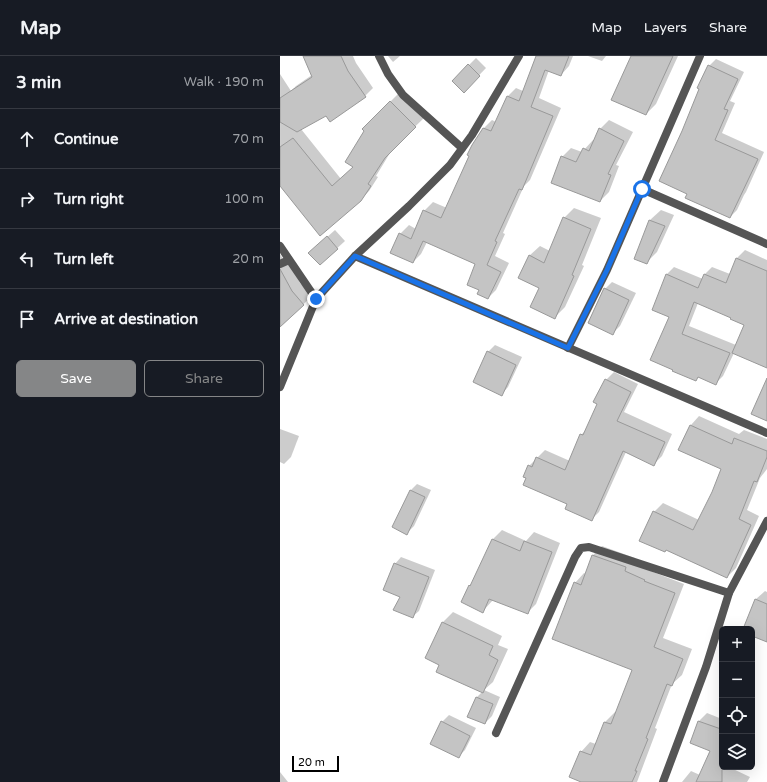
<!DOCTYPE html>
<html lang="en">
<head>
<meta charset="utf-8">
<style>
	:root { --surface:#171b24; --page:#242831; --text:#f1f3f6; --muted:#9ea1a6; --line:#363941; --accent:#858687 }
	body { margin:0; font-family:"Varela Round",sans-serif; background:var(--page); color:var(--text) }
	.controls { position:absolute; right:12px; bottom:12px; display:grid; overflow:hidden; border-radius:6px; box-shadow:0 4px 16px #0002 }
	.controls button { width:36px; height:36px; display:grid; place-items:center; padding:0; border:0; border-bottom:1px solid var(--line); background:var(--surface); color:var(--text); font:20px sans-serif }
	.scale { position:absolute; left:12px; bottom:10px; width:47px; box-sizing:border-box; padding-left:4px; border:2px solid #000; border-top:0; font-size:11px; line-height:14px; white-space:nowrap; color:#000; -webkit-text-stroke:3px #fff; paint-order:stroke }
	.stop { position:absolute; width:12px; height:12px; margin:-9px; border:3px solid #1a73e8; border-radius:50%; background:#fff }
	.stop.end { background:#1a73e8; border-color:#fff; box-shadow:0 1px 4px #0008 }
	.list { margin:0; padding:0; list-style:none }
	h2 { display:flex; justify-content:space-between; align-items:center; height:52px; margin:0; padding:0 16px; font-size:17px }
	h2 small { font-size:13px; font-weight:400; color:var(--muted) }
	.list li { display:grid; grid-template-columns:26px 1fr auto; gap:12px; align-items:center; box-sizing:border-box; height:60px; padding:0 16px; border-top:1px solid var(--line) }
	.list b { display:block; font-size:15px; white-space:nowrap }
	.list em { font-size:13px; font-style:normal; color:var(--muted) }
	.actions { display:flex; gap:8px; padding:12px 16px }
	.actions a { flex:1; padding:9px 0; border:1px solid var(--accent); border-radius:6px; text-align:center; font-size:14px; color:var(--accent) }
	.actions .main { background:var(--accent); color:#fff }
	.icon { flex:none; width:22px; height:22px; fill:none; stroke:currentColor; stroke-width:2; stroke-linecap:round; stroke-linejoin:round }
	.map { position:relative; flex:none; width:487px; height:726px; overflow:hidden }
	header { display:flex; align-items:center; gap:24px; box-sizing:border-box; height:56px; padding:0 20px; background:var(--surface); border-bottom:1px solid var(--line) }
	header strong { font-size:19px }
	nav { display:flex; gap:22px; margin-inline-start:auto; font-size:14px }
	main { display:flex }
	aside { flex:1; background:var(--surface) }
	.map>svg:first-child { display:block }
	.shadow { fill:#0003; fill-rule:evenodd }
	.building { fill:#c4c4c4; stroke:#999 }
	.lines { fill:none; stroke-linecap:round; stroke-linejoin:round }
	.minor { stroke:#555; stroke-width:8 }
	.route { stroke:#1a73e8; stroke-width:5 }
</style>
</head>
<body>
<header>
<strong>Map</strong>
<nav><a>Map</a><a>Layers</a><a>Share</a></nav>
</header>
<main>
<aside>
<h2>3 min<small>Walk · 190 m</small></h2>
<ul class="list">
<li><svg class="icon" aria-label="ahead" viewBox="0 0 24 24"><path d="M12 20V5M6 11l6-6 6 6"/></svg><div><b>Continue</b></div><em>70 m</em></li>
<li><svg class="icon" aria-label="right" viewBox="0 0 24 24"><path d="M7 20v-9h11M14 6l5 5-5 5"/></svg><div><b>Turn right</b></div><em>100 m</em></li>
<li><svg class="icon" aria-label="left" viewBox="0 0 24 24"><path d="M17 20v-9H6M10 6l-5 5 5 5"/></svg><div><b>Turn left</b></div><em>20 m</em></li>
<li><svg class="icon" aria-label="arrive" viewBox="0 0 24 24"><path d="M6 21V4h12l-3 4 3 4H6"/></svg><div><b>Arrive at destination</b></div></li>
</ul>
<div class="actions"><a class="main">Save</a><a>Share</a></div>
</aside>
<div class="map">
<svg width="487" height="726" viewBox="0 0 487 726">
	<rect width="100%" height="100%" fill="#fff"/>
	<!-- shadow -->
	<g class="shadow">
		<polygon points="28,0 73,0 76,7 93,32 85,40 46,59 21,73 61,123 74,111 85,75 83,73 119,37 144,62 113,92 96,120 98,121 89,135 80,144 0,129 0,18 11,35 16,30 32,19"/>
		<polygon points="108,0 120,0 113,6"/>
		<polygon points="256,0 293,0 289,10 281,19 269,14 259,42 281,52 250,124 244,130 223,177 225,178 215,200 229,207 216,234 208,242 200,233 196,208 147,186 141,198 133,206 120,178 129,169 136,173 144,155 153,146 167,152 204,72 212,64 216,66 228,40 236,32 243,35"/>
		<polygon points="308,0 326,0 322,5"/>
		<polygon points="349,0 398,0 376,48 366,58 352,1"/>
		<polygon points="196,2 206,12 184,35 173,25"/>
		<polygon points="436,3 464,16 450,45 455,47 442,77 484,96 466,136 464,139 457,154 450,161 408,138 403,75 429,10"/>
		<polygon points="329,64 353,76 336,109 339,110 329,136 320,145 282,101 291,92 302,96 313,84 314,84 320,73"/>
		<polygon points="294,152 321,162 302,209 304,210 285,251 275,261 260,231 249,200 260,190 270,195 284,162"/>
		<polygon points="381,154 394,159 377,196 366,207 356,202 370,164"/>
		<polygon points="55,174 65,185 40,208 37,190"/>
		<path d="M465 194 487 204V311L454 297 443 320 435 328 419 320 416 324 390 260 387 218 394 211 423 223 424 219 432 211 450 218 457 202ZM418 247 452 261 465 269 456 289 409 270Z"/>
		<polygon points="0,198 5,206 9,205 20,227 32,240 0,271"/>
		<polygon points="332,226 356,237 340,270 333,277 325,233"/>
		<polygon points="215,289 242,301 228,331 222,338 208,296"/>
		<polygon points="334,316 358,328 344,356 392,378 382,400 374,408 346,396 319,456 311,464 247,421 249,410 265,394 290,405 301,379 307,373 319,347 326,324"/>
		<polygon points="419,360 459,378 464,374 487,383 487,413 480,422 467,454 479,460 456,512 447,521 387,493 385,495 374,456 383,447 419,464 433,437 442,412 411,369"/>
		<polygon points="0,373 19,380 11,401 4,408 0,406"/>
		<polygon points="137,428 151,434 134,470 127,477 130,435"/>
		<polygon points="222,474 246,485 254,476 280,487 256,548 247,557 213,544 203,555 182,545 190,529 193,526 213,483"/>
		<polygon points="322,490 355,502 354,505 373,516 404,528 383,582 412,593 402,619 392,628 375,672 377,673 357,726 305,726 301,696 310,686 316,688 325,666 335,656 336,657 353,613 295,527 304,517 306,518 313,499"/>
		<polygon points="121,501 155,514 139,555 132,561 121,540 115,508"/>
		<polygon points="485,535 487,536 487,585 472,579 472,573 464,573 476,543"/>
		<polygon points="173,556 222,580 218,589 228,593 213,626 204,634 220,641 212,660 205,667 189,660 197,641 202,636 160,609 146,602 163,566"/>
		<polygon points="427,657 442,663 442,711 452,711 451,712 470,721 467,726 402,726 411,715 420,719 432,695 411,686 419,665"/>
		<polygon points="169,659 196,672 185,694 178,701 162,666"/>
		<polygon points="0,716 8,726 0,726"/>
	</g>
	<!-- building -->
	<g class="building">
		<polygon points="23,0 61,0 68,15 86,41 50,66 46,60 17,76 0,66 0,42 32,21"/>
		<polygon points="256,0 289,0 281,20 265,14 251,51 273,60 242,134 239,133 215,185 217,186 207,209 221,216 208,243 197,238 199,234 187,229 195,208 143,185 133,207 110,197 119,177 131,183 143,154 161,162 189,100 187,99 192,89 203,72 211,75 227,40 239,45"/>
		<polygon points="351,0 393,0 366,59 331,44"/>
		<polygon points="188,8 200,20 184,37 172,25"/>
		<polygon points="428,9 458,23 444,53 448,54 435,84 478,103 450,162 405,142 407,138 379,125 402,75 419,33 417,32"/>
		<polygon points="110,45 136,71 105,102 88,128 91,130 81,145 40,180 0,130 0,91 13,82 52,130 73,111 65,106 84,75 82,73"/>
		<polygon points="319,72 344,85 328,118 331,119 320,146 271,127 281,100 296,106 303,92 309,95"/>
		<polygon points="283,161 311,173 292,219 294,220 275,263 250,251 259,232 238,222 249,199 264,207"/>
		<polygon points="369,164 385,170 367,208 354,203"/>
		<polygon points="47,180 58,193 40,209 28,197"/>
		<polygon points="456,202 487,215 487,312 452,297 464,269 450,263 451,262 414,246 402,278 450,297 436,329 418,321 416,325 392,315 393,314 370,304 389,261 372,254 386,218 418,232 424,218 446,227"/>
		<polygon points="0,213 12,235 24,249 0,271"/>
		<polygon points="324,232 349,244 333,279 308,267"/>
		<polygon points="207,295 236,309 222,340 193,326"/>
		<polygon points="487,322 487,365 471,358"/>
		<polygon points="325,323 351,336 337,365 385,386 374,410 343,395 312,465 285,453 287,448 243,429 246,422 243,421 248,409 252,411 256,401 285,414 300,378 303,379 317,348 313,346"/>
		<polygon points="410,369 452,388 454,382 487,395 487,401 477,426 474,425 459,463 471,469 447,522 386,494 385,496 359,485 373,455 413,474 432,436 441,413 398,394"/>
		<polygon points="130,434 145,441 127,479 112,471"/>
		<polygon points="212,483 240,495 244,485 272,496 248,558 209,543 203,557 181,546 189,529 190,530"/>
		<polygon points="312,499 346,511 345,515 365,524 364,525 395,537 374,591 403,603 392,630 387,628 366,682 368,683 355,715 357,715 352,726 301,726 289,721 300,695 311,699 324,666 331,668 352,614 272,583 294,526 301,529"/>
		<polygon points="114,507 149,521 133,562 113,554 120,541 103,534"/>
		<polygon points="475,543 487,548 487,586 472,580 472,573 463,573"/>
		<polygon points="162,566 213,590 209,599 218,604 203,637 156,616 159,609 145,602"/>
		<polygon points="196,641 213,648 205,668 187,661"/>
		<polygon points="161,665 190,680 179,702 150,688"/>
		<polygon points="418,665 441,673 442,670 442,726 416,726 430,695 410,687"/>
	</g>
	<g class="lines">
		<!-- minor -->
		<g class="minor">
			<polyline points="99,0 108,18 123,39 182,92"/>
			<polyline points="362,133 487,188"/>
			<polyline points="0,190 36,243"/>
			<polyline points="75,200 487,377"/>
			<polyline points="0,208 9,204"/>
			<polyline points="288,292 327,214 420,0"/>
			<polyline points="0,331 36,243 75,200 129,150 170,109 192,79 239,0"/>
			<polyline points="216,677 295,501 301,492 309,491 449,537"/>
			<polyline points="383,726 426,611 449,537 487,465"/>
		</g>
	</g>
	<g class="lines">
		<!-- route -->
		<polyline class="route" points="36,243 75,200 288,292 327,214 362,133"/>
	</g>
</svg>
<div class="controls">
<button>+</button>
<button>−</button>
<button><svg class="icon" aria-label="locate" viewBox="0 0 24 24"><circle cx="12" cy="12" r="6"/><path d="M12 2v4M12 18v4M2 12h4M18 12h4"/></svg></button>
<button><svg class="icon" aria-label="layers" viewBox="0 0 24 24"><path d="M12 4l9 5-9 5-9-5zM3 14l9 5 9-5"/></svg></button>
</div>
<div class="scale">20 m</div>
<div class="stop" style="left:362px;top:133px"></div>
<div class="stop end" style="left:36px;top:243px"></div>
</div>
</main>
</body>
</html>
